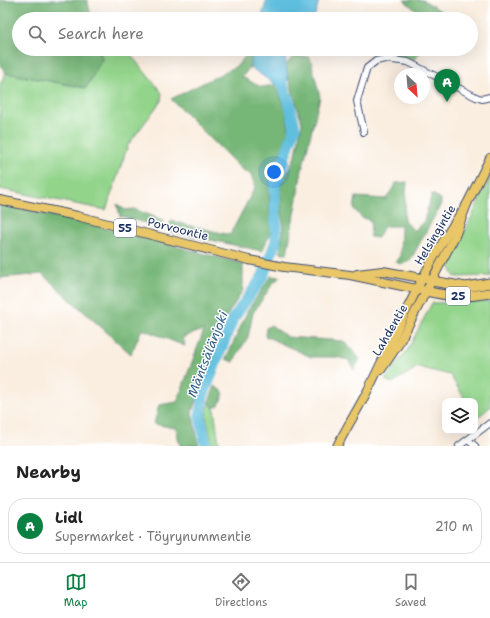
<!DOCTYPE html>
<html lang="en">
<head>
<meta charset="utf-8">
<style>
	:root { --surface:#fff; --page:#f2f2f2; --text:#222; --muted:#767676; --line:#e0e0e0; --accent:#0b8043 }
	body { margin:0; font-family:"Shantell Sans",sans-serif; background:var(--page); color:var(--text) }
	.controls { position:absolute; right:12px; bottom:12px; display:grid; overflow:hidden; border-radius:8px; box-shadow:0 4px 16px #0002 }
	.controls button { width:36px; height:36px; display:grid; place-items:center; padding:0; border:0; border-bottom:1px solid var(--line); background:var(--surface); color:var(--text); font:20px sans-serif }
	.compass { position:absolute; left:394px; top:68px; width:36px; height:36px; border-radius:50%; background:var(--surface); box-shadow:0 4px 16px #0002; rotate:154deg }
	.you { position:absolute; left:274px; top:172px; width:14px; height:14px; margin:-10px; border:3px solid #fff; border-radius:50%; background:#1a73e8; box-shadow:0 0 0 6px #1a73e833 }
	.badge { display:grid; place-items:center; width:26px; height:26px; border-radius:50%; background:var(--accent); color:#fff; font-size:13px; font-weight:700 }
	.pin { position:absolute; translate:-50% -33px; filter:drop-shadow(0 1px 2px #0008) }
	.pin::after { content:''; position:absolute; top:21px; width:14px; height:12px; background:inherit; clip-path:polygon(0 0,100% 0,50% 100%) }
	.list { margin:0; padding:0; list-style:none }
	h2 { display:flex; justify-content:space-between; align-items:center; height:52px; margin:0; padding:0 16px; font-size:17px }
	h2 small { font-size:13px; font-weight:400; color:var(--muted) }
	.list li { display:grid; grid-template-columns:26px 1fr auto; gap:12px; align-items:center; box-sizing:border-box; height:56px; margin:0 8px 8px; padding:0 8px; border:1px solid var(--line); border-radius:16px }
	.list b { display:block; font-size:15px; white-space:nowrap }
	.list p { margin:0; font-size:13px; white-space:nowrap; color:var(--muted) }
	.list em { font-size:13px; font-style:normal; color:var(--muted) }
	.icon { flex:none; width:22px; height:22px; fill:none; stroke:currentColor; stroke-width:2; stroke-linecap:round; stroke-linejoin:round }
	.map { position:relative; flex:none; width:490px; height:446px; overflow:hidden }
	.search { position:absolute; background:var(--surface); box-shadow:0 4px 16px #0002; left:12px; right:12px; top:12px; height:44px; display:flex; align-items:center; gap:10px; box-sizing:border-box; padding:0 14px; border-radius:22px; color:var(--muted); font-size:15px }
	.sheet { height:116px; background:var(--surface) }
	nav { display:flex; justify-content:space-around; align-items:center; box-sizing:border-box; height:56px; border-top:1px solid var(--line); background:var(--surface); font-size:11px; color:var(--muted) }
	nav a { display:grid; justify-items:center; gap:2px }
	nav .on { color:var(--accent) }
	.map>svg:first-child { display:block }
	.green { fill:#93d48b; stroke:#578274 }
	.forest { fill:#76b677; stroke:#48726a }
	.water { fill:#61bfdf; stroke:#3e779e }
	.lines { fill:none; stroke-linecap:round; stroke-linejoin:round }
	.river { stroke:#61bfdf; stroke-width:11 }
	.minor-casing { stroke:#3c4c72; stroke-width:8 }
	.major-casing { stroke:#3c4c72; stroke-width:10 }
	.highway-casing { stroke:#3c4c72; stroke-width:11 }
	.minor { stroke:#fff; stroke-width:6 }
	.major { stroke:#e9c769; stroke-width:8 }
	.highway { stroke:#e9c769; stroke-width:9 }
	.labels { text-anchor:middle; stroke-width:3; stroke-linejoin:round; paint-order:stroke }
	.shield { fill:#fff; stroke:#5f6d8e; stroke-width:1 }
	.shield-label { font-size:11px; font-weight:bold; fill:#1b2f5e }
	.street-label { font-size:12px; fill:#1b2f5e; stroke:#fff }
	.water-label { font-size:13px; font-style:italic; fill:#34618b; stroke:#fff }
</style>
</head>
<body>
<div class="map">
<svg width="490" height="446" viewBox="0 0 490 446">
	<rect width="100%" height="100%" fill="#fff"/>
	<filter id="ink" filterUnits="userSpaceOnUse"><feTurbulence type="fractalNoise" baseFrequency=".025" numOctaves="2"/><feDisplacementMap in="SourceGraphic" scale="8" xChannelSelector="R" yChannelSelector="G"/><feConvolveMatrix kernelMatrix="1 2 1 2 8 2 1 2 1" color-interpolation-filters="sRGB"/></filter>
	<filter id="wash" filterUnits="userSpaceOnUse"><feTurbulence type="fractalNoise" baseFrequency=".012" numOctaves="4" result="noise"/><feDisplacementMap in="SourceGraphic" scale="16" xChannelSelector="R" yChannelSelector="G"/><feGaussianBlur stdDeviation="0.9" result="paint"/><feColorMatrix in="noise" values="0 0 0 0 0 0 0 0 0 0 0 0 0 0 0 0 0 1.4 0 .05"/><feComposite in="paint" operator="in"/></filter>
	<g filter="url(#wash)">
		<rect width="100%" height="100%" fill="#faeee0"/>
		<!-- green -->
		<g class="green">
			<polygon points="99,49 126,49 162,93 161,101 128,145 106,210 0,189 0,85 6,73 86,88 102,59"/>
			<polygon points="490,177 490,276 455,277 449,266"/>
			<polygon points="490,301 490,407 477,418 475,415 475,401 466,401 450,375 418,367 392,383 385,380 408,349 432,303"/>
			<polygon points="209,401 214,408 219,443 212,444 206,416"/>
		</g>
		<!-- forest -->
		<g class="forest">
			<polygon points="0,0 87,0 92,19 19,19 19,49 99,49 102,59 86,88 6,73 0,65"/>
			<polygon points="404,0 423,0 454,19 409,19 422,16"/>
			<polygon points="352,49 391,49 399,51 400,49 423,49 414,60"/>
			<polygon points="252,53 250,67 242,77 261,87 276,85 286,109 289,130 282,150 272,168 269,188 271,232 262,251 168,231 171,221 230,235 255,187 251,174 242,170 171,99 237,66 247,54"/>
			<polygon points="293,56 310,57 320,97 302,170 287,254 280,252 283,230 280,187 296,154 302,123 285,67"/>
			<polygon points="407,182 404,220 414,231 424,221 432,194 441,199 441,204 410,261 402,264 395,262 400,258 401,226 384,226 378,238 370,237 371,221 361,217 354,209 356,197 386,199 396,183"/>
			<polygon points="0,204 119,231 243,264 243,290 223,322 192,412 199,446 180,446 176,428 154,424 159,405 177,402 204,330 183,337 185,346 142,329 131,354 42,274 0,278"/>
			<polygon points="117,204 125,210 134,209 163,220 160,227 120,216"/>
			<polygon points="271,276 280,277 273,283 253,313 248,337 233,362 226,359 248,310"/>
			<polygon points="271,325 287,337 344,341 360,359 354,370 349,360 335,357 311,357 265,336 266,328"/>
			<polygon points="215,386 224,393 219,405 214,408 209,401"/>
		</g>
		<!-- water -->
		<g class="water">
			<polygon points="267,0 319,0 314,19 261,19"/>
			<polygon points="253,49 284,49 288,80 276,85 250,67"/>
		</g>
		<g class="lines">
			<!-- river -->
			<polyline class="river" points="206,446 200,416 203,396 233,319 263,276 276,241 275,185 295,128 290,105 270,49"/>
		</g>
	</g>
	<g filter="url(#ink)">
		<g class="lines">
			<!-- minor casing -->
			<g class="minor-casing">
				<g id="minor">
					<polyline points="364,132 357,101 367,68 376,61 385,59 408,62 476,97 482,99 490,97"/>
					<polyline points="468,440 475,446"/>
					<polyline points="459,446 490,423"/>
				</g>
			</g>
			<!-- major casing -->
			<g class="major-casing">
				<g id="major">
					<polyline points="0,200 77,216 249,260 284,267 350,275 426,291"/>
					<polyline points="357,274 383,271 427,279"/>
					<polyline points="381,370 398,345 455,236 467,204 490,158"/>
					<path d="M337 446C347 427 358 409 368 390 399 327 427 261 467 204"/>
				</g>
			</g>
			<!-- highway casing -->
			<g class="highway-casing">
				<g id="highway">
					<polyline points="432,281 466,287 490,283"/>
					<path d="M426 291C448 297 468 297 490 293"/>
				</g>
			</g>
			<!-- minor -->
			<use href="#minor" class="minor"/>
			<!-- major -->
			<use href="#major" class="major"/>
			<!-- highway -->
			<use href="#highway" class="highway"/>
		</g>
	</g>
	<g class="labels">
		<!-- shield labels -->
		<g class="shield">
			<rect x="114" y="219" width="22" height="18" rx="3"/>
			<rect x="446" y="287" width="24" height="18" rx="3"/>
		</g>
		<g class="shield-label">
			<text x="125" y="232">55</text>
			<text x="458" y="300">25</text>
		</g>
		<!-- street labels -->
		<g class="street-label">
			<text transform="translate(178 229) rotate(14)" y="4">Porvoontie</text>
			<text transform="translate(435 235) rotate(-59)" y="4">Helsingintie</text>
			<text transform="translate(390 330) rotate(-60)" y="4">Lahdentie</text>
		</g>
		<!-- water labels -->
		<g class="water-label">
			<text transform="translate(207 354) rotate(-69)" y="5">Mäntsälänjoki</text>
		</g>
	</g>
</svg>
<div class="controls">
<button><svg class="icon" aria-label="layers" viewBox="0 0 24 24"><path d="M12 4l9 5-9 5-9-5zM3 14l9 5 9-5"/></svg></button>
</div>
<svg class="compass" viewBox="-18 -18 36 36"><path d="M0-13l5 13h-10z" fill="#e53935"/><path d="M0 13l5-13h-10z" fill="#767676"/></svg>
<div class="you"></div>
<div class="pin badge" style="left:447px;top:102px">A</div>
<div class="search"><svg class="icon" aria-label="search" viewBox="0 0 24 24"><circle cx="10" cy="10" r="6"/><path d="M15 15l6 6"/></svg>Search here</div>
</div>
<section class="sheet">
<h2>Nearby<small></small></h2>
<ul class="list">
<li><span class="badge">A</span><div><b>Lidl</b><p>Supermarket · Töyrynummentie</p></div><em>210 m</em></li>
</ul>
</section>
<nav>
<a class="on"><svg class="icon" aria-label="map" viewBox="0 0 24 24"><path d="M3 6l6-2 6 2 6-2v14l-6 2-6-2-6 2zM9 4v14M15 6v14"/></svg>Map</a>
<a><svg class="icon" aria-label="directions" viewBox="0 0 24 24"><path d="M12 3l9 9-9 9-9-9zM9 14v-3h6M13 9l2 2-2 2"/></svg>Directions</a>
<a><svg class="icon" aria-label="saved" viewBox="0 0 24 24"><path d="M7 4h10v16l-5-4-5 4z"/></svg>Saved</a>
</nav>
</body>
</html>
